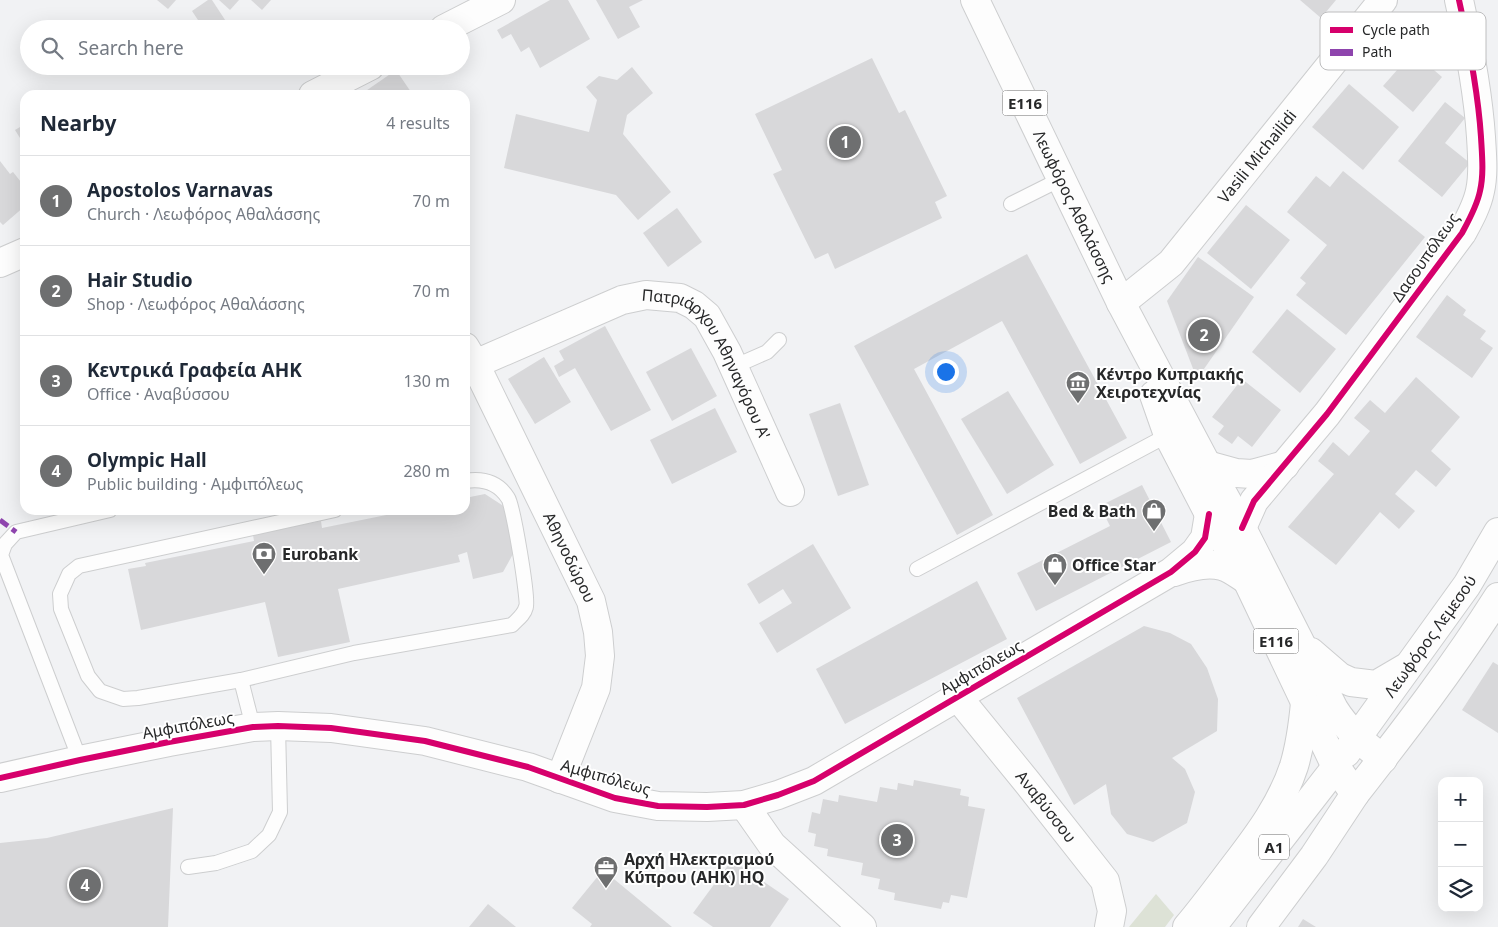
<!DOCTYPE html>
<meta charset="utf-8">
<style>
body{margin:0;font-family:"Noto Sans",sans-serif;background:#f2f2f3;color:#1f2937}
.controls{position:absolute;right:15px;bottom:15px;display:grid;overflow:hidden;border-radius:10px;box-shadow:0 5px 20px #0002}
.controls button{width:45px;height:45px;display:grid;place-items:center;padding:0;border:0;border-bottom:1px solid #e0e1e3;background:#fff;color:#1f2937;font:25px sans-serif}
.you{position:absolute;left:945px;top:371px;width:18px;height:18px;margin:-12px;border:4px solid #fff;border-radius:50%;background:#1a73e8;box-shadow:0 0 0 8px #1a73e833}
.badge{display:grid;place-items:center;width:32px;height:32px;border-radius:50%;background:#6e6f70;color:#fff;font-size:16px;font-weight:700}
.pin{position:absolute;translate:-50% -50%;border:2px solid #fff;box-shadow:0 1px 5px #0006}
.list{margin:0;padding:0;list-style:none}
h2{display:flex;justify-content:space-between;align-items:center;height:65px;margin:0;padding:0 20px;font-size:21px}
h2 small{font-size:16px;font-weight:400;color:#747a83}
.list li{display:grid;grid-template-columns:32px 1fr auto;gap:15px;align-items:center;box-sizing:border-box;height:90px;padding:0 20px;border-top:1px solid #e0e1e3}
.list b{display:block;font-size:19px;white-space:nowrap}
.list p{margin:0;font-size:16px;white-space:nowrap;color:#747a83}
.list em{font-size:16px;font-style:normal;color:#747a83}
.icon{flex:none;width:28px;height:28px;fill:none;stroke:currentColor;stroke-width:2;stroke-linecap:round;stroke-linejoin:round}
.map{position:relative;flex:none;width:1498px;height:927px;overflow:hidden}
.search{position:absolute;background:#fff;box-shadow:0 5px 20px #0002;left:20px;top:20px;width:450px;height:55px;display:flex;align-items:center;gap:12px;box-sizing:border-box;padding:0 18px;border-radius:28px;color:#747a83;font-size:19px}
.panel{position:absolute;background:#fff;box-shadow:0 5px 20px #0002;left:20px;top:90px;width:450px;height:425px;border-radius:15px}
.map>svg:first-child{display:block}
</style>
<div class="map">
<svg width="1498" height="927" viewBox="0 0 1498 927">
<rect width="100%" height="100%" fill="#f1f2f4"/>
<path fill="#dde2d6" d="M1156,894L1174,915L1165,927H1129Z"/>
<g fill="#d8d8da">
<path d="M157,0H176L168,9Z"/>
<path d="M208,0H212L231,29H204L192,11Z"/>
<path d="M219,0H239L230,10Z"/>
<path d="M251,0H271L262,10Z"/>
<path d="M550,0H568L590,39L540,68L529,47L521,52L511,34L502,39L497,30Z"/>
<path d="M596,0H643L629,7L640,27L618,39Z"/>
<path d="M1300,0H1336L1321,18Z"/>
<path d="M1413,52L1442,77L1413,112L1383,86Z"/>
<path d="M872,58L899,113L905,110L947,196L935,202L942,218L835,269L828,253L815,259L773,174L782,170L755,114Z"/>
<path d="M632,67L653,93L627,115L623,134L671,192L638,220L616,195L504,168L516,114L589,132L597,100L586,87L599,76L617,80Z"/>
<path d="M396,70L413,95H360Z"/>
<path d="M1349,84L1399,127L1363,170L1312,127Z"/>
<path d="M1445,102L1465,118L1445,143L1470,163L1442,197L1398,161Z"/>
<path d="M25,124V146L15,130Z"/>
<path d="M0,161L10,174L13,172L25,187V206L3,225L0,222Z"/>
<path d="M1343,171L1425,237L1346,335L1296,295L1306,283L1300,278L1327,245L1287,212L1316,176L1330,187Z"/>
<path d="M1246,205L1290,240L1251,289L1207,253Z"/>
<path d="M677,208L702,242L668,267L643,233Z"/>
<path d="M1027,254L1127,438L1080,464L1002,321L914,369L993,515L957,535L854,346Z"/>
<path d="M1198,257L1254,297L1197,379L1167,301Z"/>
<path d="M1447,295L1466,310L1463,315L1486,331L1480,339L1493,348L1472,378L1416,337Z"/>
<path d="M1287,309L1336,349L1300,393L1252,352Z"/>
<path d="M605,326L651,410L611,431L575,368L559,377L554,366L564,360L559,351Z"/>
<path d="M691,348L717,396L672,421L646,372Z"/>
<path d="M544,357L571,402L535,424L508,379Z"/>
<path d="M1416,377L1460,417L1431,451L1451,469L1436,487L1416,470L1395,494L1415,511L1399,529L1380,512L1336,565L1288,527L1334,474L1318,461L1333,442L1349,456L1370,431L1354,418L1370,400L1385,413Z"/>
<path d="M1242,379L1281,410L1252,447L1238,436L1232,444L1218,434L1224,426L1212,417Z"/>
<path d="M1008,391L1054,465L1007,494L961,419Z"/>
<path d="M840,403L869,485L838,496L809,414Z"/>
<path d="M715,408L737,452L672,484L650,440Z"/>
<path d="M1142,485L1171,542L1036,611L1017,573L1110,526L1100,506Z"/>
<path d="M485,494L505,507L513,554L503,572L473,579L467,552L458,555L460,562L338,589L350,642L278,657L265,602L141,630L128,569L146,566L145,563L254,541L253,535L276,530L275,526L295,522L296,526L321,521L322,528L411,510H465V498Z"/>
<path d="M813,544L851,608L777,653L759,623L792,603L783,589L759,604L747,584Z"/>
<path d="M977,581L1007,639L845,724L816,669Z"/>
<path d="M1144,626L1170,633L1191,644L1207,668L1218,699L1217,731L1172,758L1185,769L1195,792L1187,823L1153,842L1127,834L1111,814L1106,784L1074,805L1017,698Z"/>
<path d="M1493,662L1498,665V733L1462,710Z"/>
<path d="M914,780L961,789L960,795L969,797L968,806L985,809L967,898L951,895L949,903L943,902L941,909L894,900L895,893L878,889L880,879L861,875L863,863L827,856L828,849L814,846L816,834L808,832L812,812L820,814L823,799L838,802L839,795L877,802L880,787L897,790L898,783L913,786Z"/>
<path d="M173,808L168,927H0V843L47,838Z"/>
<path d="M732,860L789,899L770,927H713L693,913Z"/>
<path d="M603,870L672,927H590L592,924L572,908Z"/>
<path d="M488,904L516,927H469Z"/>
<path d="M1303,919L1316,927H1298Z"/>
</g>
<g fill="none" stroke-linecap="round" stroke-linejoin="round">
<defs>
<g id="lane">
<path d="M1011,204L1061,179"/>
<path d="M733,367L767,352L779,340"/>
<path d="M335,510L79,566L69,574L65,583L60,594L61,609L88,676L100,691L123,699L138,698L241,680L354,653L512,625C518,619 524,615 526,607C529,600 513,505 508,498C498,482 483,478 465,481"/>
<path d="M917,569L1168,435"/>
<path d="M241,680L253,727"/>
<path d="M80,760L1,555L5,544L16,532L110,510"/>
<path d="M188,867L216,863L252,851L269,835L280,812L278,726"/>
</g>
<g id="street">
<path d="M444,29L501,0"/>
<path d="M313,95L370,66"/>
<path d="M0,263L25,252"/>
<path id="s1" d="M1121,303L1171,263L1383,0"/>
<path id="s2" d="M465,347L475,364L591,601L598,632L600,656L596,688L560,779"/>
<path id="s3" d="M475,364L622,300L646,295L680,298L694,305L707,316L727,352L790,492"/>
<path d="M1207,465L1236,473L1252,474L1285,465"/>
<path d="M1242,528L1254,501L1327,414L1462,233C1469,220 1477,206 1480,191C1484,174 1482,155 1481,137C1478,91 1469,45 1459,0"/>
<path id="s4" d="M957,696L1027,782L1105,881L1112,911L1109,927"/>
<path d="M744,805L772,845L862,927"/>
</g>
<g id="secondary">
<path d="M1174,572C1188,567 1207,562 1222,566C1231,568 1240,576 1247,580"/>
<path d="M0,778L80,760L169,742L253,727L278,726L331,728L425,741L528,767L615,798L658,806L707,807L744,805L778,795L814,781L1171,572L1195,552L1205,538L1209,514"/>
</g>
<g id="primary">
<path id="s5" d="M975,0L1121,303L1207,465L1242,528L1334,709C1347,730 1364,744 1383,759"/>
<path d="M1154,395L1168,435L1209,514L1247,580L1336,767L1355,794C1405,730 1455,665 1498,597"/>
<path d="M1311,652L1340,677L1351,682L1376,685L1405,668"/>
<path id="s6" d="M1346,753L1467,585L1498,532"/>
</g>
<g id="highway">
<path d="M1214,924L1336,767"/>
<path d="M1187,927C1204,907 1220,885 1236,864C1259,834 1282,803 1294,766C1300,746 1303,724 1305,703"/>
<path d="M1261,927L1314,856L1355,794"/>
</g>
</defs>
<use href="#lane" stroke="#cdcecf" stroke-width="16"/>
<use href="#street" stroke="#cdcecf" stroke-width="30"/>
<use href="#secondary" stroke="#cdcecf" stroke-width="30"/>
<use href="#primary" stroke="#cdcecf" stroke-width="30"/>
<use href="#highway" stroke="#cdcecf" stroke-width="30"/>
<use href="#lane" stroke="#fdfdfd" stroke-width="14"/>
<use href="#street" stroke="#fdfdfd" stroke-width="28"/>
<use href="#secondary" stroke="#fdfdfd" stroke-width="28"/>
<use href="#primary" stroke="#fdfdfd" stroke-width="28"/>
<use href="#highway" stroke="#fdfdfd" stroke-width="28"/>
<path stroke="#8e44ad" stroke-width="5" stroke-dasharray="10 5" stroke-linecap="butt" d="M0,520L16,532"/>
<defs>
<g id="cycleway">
<path d="M1242,528L1254,501L1327,414L1462,233C1469,220 1477,206 1480,191C1484,174 1482,155 1481,137C1478,91 1469,45 1459,0"/>
<path d="M0,778L80,760L169,742L253,727L278,726L331,728L425,741L528,767L615,798L658,806L707,807L744,805L778,795L814,781L1171,572L1195,552L1205,538L1209,514"/>
</g>
</defs>
<use href="#cycleway" stroke="#fff" stroke-width="9"/>
<use href="#cycleway" stroke="#d6006c" stroke-width="6"/>
</g>
<defs>
<symbol id="museum-pin" viewBox="-11 -11 22 30"><path d="M0 17L-7.5 6A9.5 9.5 0 1 1 7.5 6Z" fill="#6e6f70" stroke="#fff"/><path d="M0-6L6-3V-2H-6V-3ZM-5-1h2V3h-2ZM-1-1h2V3h-2ZM3-1h2V3H3ZM-6 4H6V6H-6Z" fill="#fff"/></symbol>
<symbol id="shop-pin" viewBox="-11 -11 22 30"><path d="M0 17L-7.5 6A9.5 9.5 0 1 1 7.5 6Z" fill="#6e6f70" stroke="#fff"/><path d="M-5-2.5h2.3a2.7 3.5 0 0 1 5.4 0H5L5.5 6h-11ZM-1.5-2.5h3a1.5 2.3 0 0 0-3 0Z" fill="#fff"/></symbol>
<symbol id="bank-pin" viewBox="-11 -11 22 30"><path d="M0 17L-7.5 6A9.5 9.5 0 1 1 7.5 6Z" fill="#6e6f70" stroke="#fff"/><path d="M-6-4H6V4H-6ZM0-2.3a2.3 2.3 0 1 0 0 4.6a2.3 2.3 0 1 0 0-4.6Z" fill="#fff"/></symbol>
<symbol id="office-pin" viewBox="-11 -11 22 30"><path d="M0 17L-7.5 6A9.5 9.5 0 1 1 7.5 6Z" fill="#6e6f70" stroke="#fff"/><path d="M-6-3h4V-5.5h4V-3h4V5H-6ZM-1-4.5V-3h2v-1.5ZM-6 0V1H6V0Z" fill="#fff"/></symbol>
</defs>
<g fill-rule="evenodd">
<use href="#museum-pin" x="1064" y="369" width="28" height="38"/>
<use href="#shop-pin" x="1140" y="497" width="28" height="38"/>
<use href="#bank-pin" x="250" y="540" width="28" height="38"/>
<use href="#shop-pin" x="1041" y="551" width="28" height="38"/>
<use href="#office-pin" x="592" y="854" width="28" height="38"/>
</g>
<g text-anchor="middle" dominant-baseline="central" stroke-width="4" stroke-linejoin="round" paint-order="stroke">
<g fill="#fff" stroke="#686869" stroke-width="1">
<rect x="1002.5" y="90.5" width="45" height="25" rx="4"/>
<rect x="1253.5" y="628.5" width="45" height="25" rx="4"/>
<rect x="1259" y="834.5" width="30" height="25" rx="4"/>
</g>
<g font-size="15" font-weight="bold" fill="#272829">
<text x="1025" y="103">E116</text>
<text x="1276" y="641">E116</text>
<text x="1274" y="847">A1</text>
</g>
<g font-size="16" fill="#272829" stroke="#fff">
<text stroke="none"><textPath href="#s1" startOffset="201">Vasili Michailidi</textPath></text>
<text stroke="none"><textPath href="#s5" startOffset="229">Λεωφόρος Αθαλάσσης</textPath></text>
<text transform="translate(1425 257) rotate(-55)">Δασουπόλεως</text>
<text stroke="none"><textPath href="#s3" startOffset="284">Πατριάρχου Αθηναγόρου Α'</textPath></text>
<text stroke="none"><textPath href="#s2" startOffset="235">Αθηνοδώρου</textPath></text>
<text stroke="none"><textPath href="#s6" startOffset="144">Λεωφόρος Λεμεσού</textPath></text>
<text transform="translate(981 667) rotate(-30)">Αμφιπόλεως</text>
<text transform="translate(188 725) rotate(-10)">Αμφιπόλεως</text>
<text transform="translate(606 777) rotate(16)">Αμφιπόλεως</text>
<text stroke="none"><textPath href="#s4" startOffset="142">Αναβύσσου</textPath></text>
</g>
<g font-size="16" font-weight="bold" fill="#272829" stroke="#fff" text-anchor="start">
<text x="1096" y="374">Κέντρο Κυπριακής<tspan x="1096" dy="18">Χειροτεχνίας</tspan></text>
<text x="1136" y="511" text-anchor="end">Bed &amp; Bath</text>
<text x="282" y="554">Eurobank</text>
<text x="1072" y="565">Office Star</text>
<text x="624" y="859">Αρχή Ηλεκτρισμού<tspan x="624" dy="18">Κύπρου (ΑΗΚ) HQ</tspan></text>
</g>
</g>
<rect x="1320" y="12" width="166" height="58" rx="8" fill="#fff" stroke="#bebebf" stroke-width="1"/>
<rect x="1330" y="27" width="23" height="6" fill="#d6006c"/>
<rect x="1330" y="49" width="23" height="7" fill="#8e44ad"/>
<g font-size="14" fill="#272829">
<text x="1362" y="35">Cycle path</text>
<text x="1362" y="57">Path</text>
</g>
</svg>
<div class="controls">
<button>+</button>
<button>−</button>
<button><svg class="icon" aria-label="layers" viewBox="0 0 24 24"><path d="M12 4l9 5-9 5-9-5zM3 14l9 5 9-5"/></svg></button>
</div>
<div class="you"></div>
<div class="pin badge" style="left:845px;top:142px">1</div>
<div class="pin badge" style="left:1204px;top:335px">2</div>
<div class="pin badge" style="left:897px;top:840px">3</div>
<div class="pin badge" style="left:85px;top:885px">4</div>
<div class="search"><svg class="icon" aria-label="search" viewBox="0 0 24 24"><circle cx="10" cy="10" r="6"/><path d="M15 15l6 6"/></svg>Search here</div>
<section class="panel">
<h2>Nearby<small>4 results</small></h2>
<ul class="list">
<li><span class="badge">1</span><div><b>Apostolos Varnavas</b><p>Church · Λεωφόρος Αθαλάσσης</p></div><em>70 m</em></li>
<li><span class="badge">2</span><div><b>Hair Studio</b><p>Shop · Λεωφόρος Αθαλάσσης</p></div><em>70 m</em></li>
<li><span class="badge">3</span><div><b>Κεντρικά Γραφεία ΑΗΚ</b><p>Office · Αναβύσσου</p></div><em>130 m</em></li>
<li><span class="badge">4</span><div><b>Olympic Hall</b><p>Public building · Αμφιπόλεως</p></div><em>280 m</em></li>
</ul>
</section>
</div>
